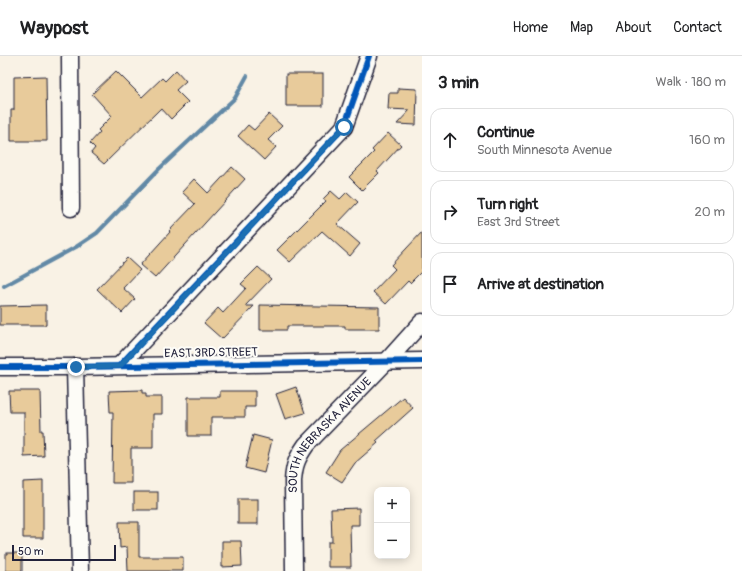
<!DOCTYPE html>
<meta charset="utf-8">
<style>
body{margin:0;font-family:Pangolin,sans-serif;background:#f2f2f2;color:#202124}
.controls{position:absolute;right:12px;bottom:12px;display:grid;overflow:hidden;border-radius:8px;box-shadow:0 2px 10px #0003}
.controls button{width:36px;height:36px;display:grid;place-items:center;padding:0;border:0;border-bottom:1px solid #e0e0e0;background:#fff;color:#202124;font:20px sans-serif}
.scale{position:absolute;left:12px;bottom:10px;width:104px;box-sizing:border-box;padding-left:4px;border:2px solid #22223b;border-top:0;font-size:11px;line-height:14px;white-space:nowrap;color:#22223b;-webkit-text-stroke:3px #fdfcf7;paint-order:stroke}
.stop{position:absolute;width:12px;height:12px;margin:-9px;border:3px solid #1f6fb2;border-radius:50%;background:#fff}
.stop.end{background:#1f6fb2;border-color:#fff;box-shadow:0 1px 4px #0008}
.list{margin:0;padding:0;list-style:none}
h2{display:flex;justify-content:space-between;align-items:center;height:52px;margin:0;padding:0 16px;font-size:17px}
h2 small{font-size:13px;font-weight:400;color:#757577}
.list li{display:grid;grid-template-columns:26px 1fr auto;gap:12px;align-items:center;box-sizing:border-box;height:64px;margin:0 8px 8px;padding:0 8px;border:1px solid #e0e0e0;border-radius:12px}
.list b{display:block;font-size:15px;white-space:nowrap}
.list p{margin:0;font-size:13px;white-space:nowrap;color:#757577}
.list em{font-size:13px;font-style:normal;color:#757577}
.icon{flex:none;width:22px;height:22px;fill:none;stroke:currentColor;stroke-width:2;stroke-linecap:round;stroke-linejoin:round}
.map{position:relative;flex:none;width:422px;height:515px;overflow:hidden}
header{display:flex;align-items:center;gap:24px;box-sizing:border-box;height:56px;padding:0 20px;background:#fff;border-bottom:1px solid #e0e0e0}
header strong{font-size:19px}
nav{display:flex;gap:22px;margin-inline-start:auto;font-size:14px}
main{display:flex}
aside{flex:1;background:#fff}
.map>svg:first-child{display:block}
</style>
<header>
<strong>Waypost</strong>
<nav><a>Home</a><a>Map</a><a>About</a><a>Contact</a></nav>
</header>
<main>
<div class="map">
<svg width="422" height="515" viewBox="0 0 422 515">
<rect width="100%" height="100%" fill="#f9f2e5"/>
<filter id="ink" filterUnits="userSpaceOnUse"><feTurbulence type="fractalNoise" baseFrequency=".025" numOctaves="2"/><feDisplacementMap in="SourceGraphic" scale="8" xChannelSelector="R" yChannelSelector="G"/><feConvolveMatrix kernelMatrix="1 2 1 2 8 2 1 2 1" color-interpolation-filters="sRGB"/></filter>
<g filter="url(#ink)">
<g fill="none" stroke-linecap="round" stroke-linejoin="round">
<path stroke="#6289a6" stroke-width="4" d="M4,230L76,191L97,177L159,113L235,42L247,20"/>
</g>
<g fill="#e8cb9b" stroke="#22223b">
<path d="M176,14L186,25L176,34L188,46L171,63L161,52L104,108L91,97L95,92L90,87L100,76L98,74L112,60L92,38L116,15L142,41L162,22L165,25Z"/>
<rect x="286" y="18" width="37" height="32"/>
<path d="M46,20L47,85H11V54H14V21Z"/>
<path d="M398,32L417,33L416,69L397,68L410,54L388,53L389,37H398Z"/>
<path d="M269,58L282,70L268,84L276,91L264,104L238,80L248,69L254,74Z"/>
<path d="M388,77L401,89L377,115L379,117L362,134L349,121L374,96L372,94Z"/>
<path d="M232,111L245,123L155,222L140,209L170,176L169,175L195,148L182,136L194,123L208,137Z"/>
<path d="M331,135L340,143L347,136L358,146L337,168L360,188L350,200L322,175L290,206L277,194L326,145L323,143Z"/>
<path d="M422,176V215L410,227L408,225L386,248L373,236L395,213L391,209Z"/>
<path d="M127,202L140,214L123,232L135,243L122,257L97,233Z"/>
<path d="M258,211L271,223L245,250H254L222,283L204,267L218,252L223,257L246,232L241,228Z"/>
<path d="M46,249V269H0V250Z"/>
<path d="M260,249L379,251V273H345V270H287V274H260Z"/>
<path d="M296,331L305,357L285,363L276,338Z"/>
<path d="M142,334V337H146V341H162V358H153V392H131V427H112L113,356H110L109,335Z"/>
<path d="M9,335H40L41,375H43L44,400L24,401V356H10Z"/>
<path d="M220,335H255V351H245V361H211V380H188V341H220Z"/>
<path d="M403,341L413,352L376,385L378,387L355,407L342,426L326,416L340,394Z"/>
<path d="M253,379L272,384L264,417L245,412Z"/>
<path d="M43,425V482H23V426Z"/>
<rect x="134" y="436" width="24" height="18"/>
<rect x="238" y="443" width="20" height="25"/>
<path d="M359,452V469H350L351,511H328V486H332L331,453Z"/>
<path d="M119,466H139V501H183V515H128L127,491L120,492Z"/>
<path d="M222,485H241L242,510L222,511Z"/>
<rect x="6" y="497" width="16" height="18"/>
</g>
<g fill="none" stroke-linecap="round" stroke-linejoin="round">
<defs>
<g id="street">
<path d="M70,0L71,152"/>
<path d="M120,309L344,71L369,0"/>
<path d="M0,311H75L422,305"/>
<path d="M75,311L80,515"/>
<path id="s1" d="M294,515L293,425C294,409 297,402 306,389L386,306L422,266"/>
</g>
</defs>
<use href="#street" stroke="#22223b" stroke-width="19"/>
<use href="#street" stroke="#fdfcf7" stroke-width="16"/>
<defs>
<g id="cycleway">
<path d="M120,309L344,71L369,0"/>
<path d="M0,311H75L422,305"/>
</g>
</defs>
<use href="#cycleway" stroke="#fdfcf7" stroke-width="8"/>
<use href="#cycleway" stroke="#0057b8" stroke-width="6"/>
</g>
</g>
<g fill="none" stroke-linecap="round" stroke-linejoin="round" filter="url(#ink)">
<path stroke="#1f6fb2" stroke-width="5" d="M76,311L120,310L344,71"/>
</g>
<g text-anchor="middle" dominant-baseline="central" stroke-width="4" stroke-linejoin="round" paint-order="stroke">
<g font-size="12" fill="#22223b" stroke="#fdfcf7">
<text transform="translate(211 297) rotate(-1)">EAST 3RD STREET</text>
<text stroke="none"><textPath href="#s1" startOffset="149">SOUTH NEBRASKA AVENUE</textPath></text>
</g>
</g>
</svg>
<div class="controls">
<button>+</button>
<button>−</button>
</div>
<div class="scale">50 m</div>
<div class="stop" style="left:344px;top:71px"></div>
<div class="stop end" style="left:76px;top:311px"></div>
</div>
<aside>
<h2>3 min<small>Walk · 180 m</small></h2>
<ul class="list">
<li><svg class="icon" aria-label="ahead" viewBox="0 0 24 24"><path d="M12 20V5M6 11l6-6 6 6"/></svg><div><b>Continue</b><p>South Minnesota Avenue</p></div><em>160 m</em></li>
<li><svg class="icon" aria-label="right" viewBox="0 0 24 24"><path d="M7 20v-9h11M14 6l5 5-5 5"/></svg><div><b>Turn right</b><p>East 3rd Street</p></div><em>20 m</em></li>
<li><svg class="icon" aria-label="arrive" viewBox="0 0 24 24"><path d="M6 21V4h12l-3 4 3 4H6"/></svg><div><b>Arrive at destination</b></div></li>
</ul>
</aside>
</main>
